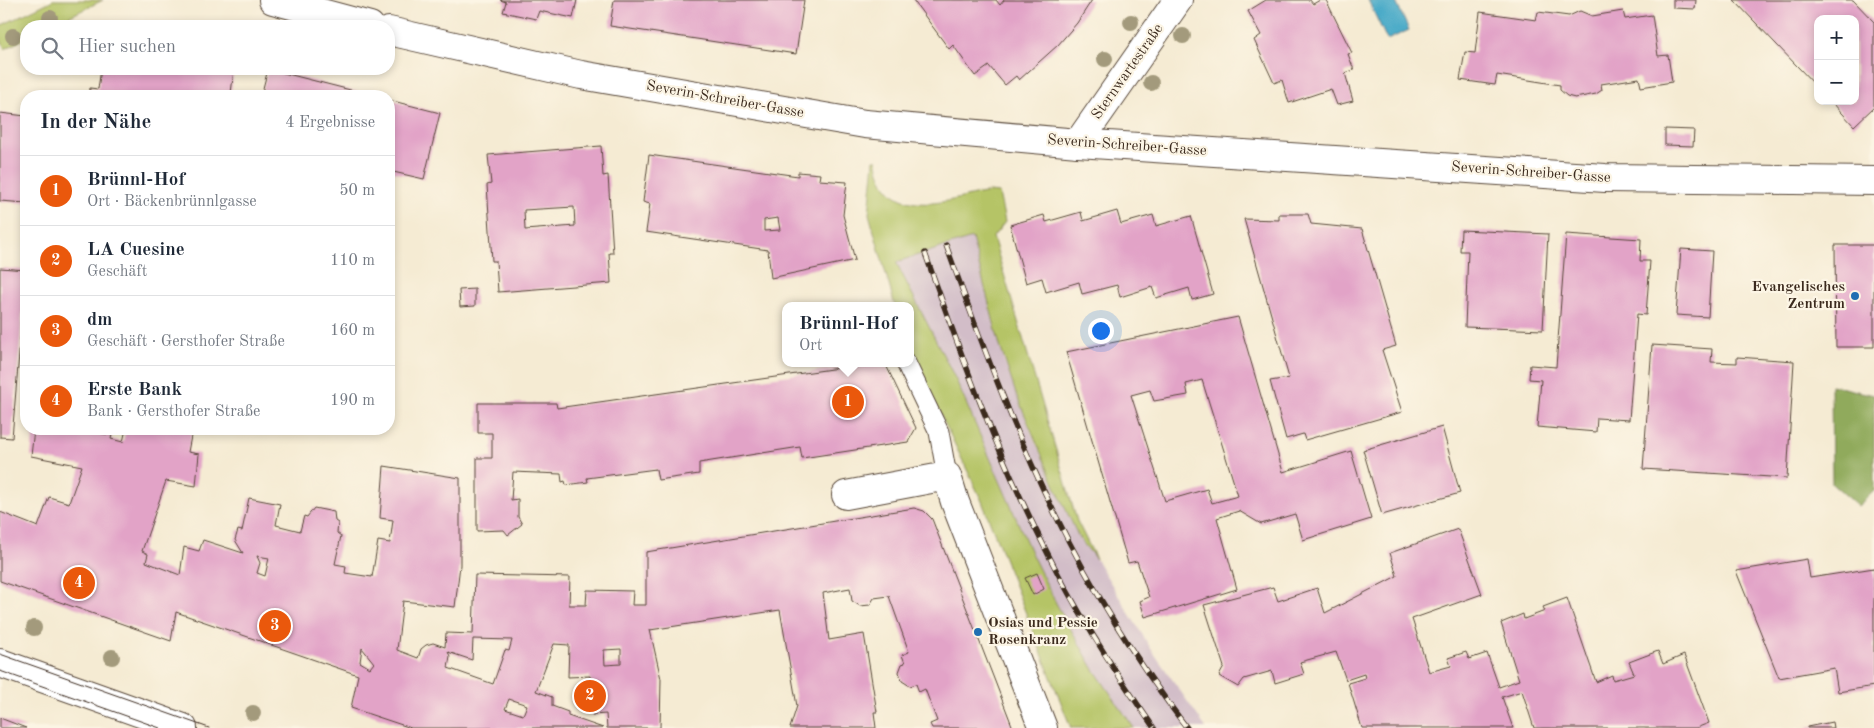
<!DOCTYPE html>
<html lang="de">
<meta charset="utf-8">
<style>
body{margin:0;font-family:"Old Standard TT",serif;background:#f6f6f7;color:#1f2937}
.controls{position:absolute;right:15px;top:15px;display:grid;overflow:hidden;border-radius:10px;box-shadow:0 2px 8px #0003}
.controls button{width:45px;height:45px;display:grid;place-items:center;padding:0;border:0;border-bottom:1px solid #e0e1e3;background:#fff;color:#1f2937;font:25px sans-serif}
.you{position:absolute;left:1100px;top:330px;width:18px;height:18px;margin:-12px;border:4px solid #fff;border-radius:50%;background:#1a73e8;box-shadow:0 0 0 8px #1a73e833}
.badge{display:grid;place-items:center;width:32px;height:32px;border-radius:50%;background:#ea580c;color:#fff;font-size:16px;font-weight:700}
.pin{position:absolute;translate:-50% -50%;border:2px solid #fff;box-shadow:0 1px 5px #0006}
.popup{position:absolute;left:782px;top:302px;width:132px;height:65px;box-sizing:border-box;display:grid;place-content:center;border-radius:10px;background:#fff;filter:drop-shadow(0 1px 4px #0005);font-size:16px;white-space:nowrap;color:#747a83}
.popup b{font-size:19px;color:#1f2937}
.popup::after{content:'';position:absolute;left:50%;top:100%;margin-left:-10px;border:10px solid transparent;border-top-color:#fff}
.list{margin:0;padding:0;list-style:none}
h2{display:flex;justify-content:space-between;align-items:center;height:65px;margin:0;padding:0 20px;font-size:21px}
h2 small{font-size:16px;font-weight:400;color:#747a83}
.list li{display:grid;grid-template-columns:32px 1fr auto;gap:15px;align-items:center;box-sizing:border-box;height:70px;padding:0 20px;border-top:1px solid #e0e1e3}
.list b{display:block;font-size:19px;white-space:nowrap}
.list p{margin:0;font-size:16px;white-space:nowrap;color:#747a83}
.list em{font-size:16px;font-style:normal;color:#747a83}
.icon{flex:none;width:28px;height:28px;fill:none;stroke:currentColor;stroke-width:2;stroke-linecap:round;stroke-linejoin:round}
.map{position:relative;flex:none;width:1874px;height:728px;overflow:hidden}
.search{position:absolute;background:#fff;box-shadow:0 2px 8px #0003;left:20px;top:20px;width:375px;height:55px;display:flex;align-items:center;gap:12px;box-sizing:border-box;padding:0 18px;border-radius:20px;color:#747a83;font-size:19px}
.panel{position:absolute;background:#fff;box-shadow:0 2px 8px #0003;left:20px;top:90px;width:375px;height:345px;border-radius:20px}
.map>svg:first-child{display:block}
</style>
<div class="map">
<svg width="1874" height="728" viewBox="0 0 1874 728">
<rect width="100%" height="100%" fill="#fcf5e5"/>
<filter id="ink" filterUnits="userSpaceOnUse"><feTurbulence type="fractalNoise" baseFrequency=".02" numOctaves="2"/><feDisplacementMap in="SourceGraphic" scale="10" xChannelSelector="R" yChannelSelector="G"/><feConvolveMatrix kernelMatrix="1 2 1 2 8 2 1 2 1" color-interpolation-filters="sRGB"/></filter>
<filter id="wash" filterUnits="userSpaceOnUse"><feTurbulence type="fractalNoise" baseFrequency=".0096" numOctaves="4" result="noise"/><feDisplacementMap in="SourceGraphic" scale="20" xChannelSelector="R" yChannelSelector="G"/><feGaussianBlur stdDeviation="1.12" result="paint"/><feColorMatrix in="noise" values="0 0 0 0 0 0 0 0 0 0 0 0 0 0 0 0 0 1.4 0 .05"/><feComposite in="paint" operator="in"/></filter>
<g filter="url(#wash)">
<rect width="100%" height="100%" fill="#f5ebd3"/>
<path fill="#d2bdc8" d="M972,237L1004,361L1032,435L1054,484L1079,538L1096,559L1151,649L1206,728H1134L1093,668L1069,628L1033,557L956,380L896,262Z"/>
<g fill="#b5c466" stroke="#787742">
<path d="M53,0H103L50,26H26V38L5,49L0,38V26Z"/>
<path d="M874,160H877C877,169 881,178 886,186C908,218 958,197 989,192L999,193L1005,222L993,237L1077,521L1096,559L1079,538L1054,484L1016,394L1000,346L972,238L896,262L956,380L1033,557L1057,605L1093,668L1134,728H1071L981,499L911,353L910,306H895L869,214Z"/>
</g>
<path fill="#90aa5b" stroke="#666a3c" d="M1831,385L1874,395V491L1858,506L1832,483Z"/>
<path fill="#48aac8" stroke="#426a73" d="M1368,0H1395L1409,30L1387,40Z"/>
<g id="blocks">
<g fill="#e2a3c7" fill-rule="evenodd">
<path d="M500,0H577L573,18L539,11L536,19L503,12L506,2Z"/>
<path d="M614,0H804L796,54L610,26Z"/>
<path d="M913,0H996L1000,5L1004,0H1092L1077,23L1058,45L1019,80L1016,76L1005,85L989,66L975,76L953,45L949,49Z"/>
<path d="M1266,0H1310L1313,4L1320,0H1326L1352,53L1348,54L1354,70L1345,73L1353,101L1337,105L1331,89L1289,103L1282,80L1274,83L1254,40L1261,35L1248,11Z"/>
<path d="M1673,0H1696L1695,9L1673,8Z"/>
<path d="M1734,0H1853L1874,22V107L1854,126L1831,101H1855V19H1818V88Z"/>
<path d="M1580,11L1592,16L1623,11L1625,19L1652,15L1658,56L1668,55L1672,82L1641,87L1639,78L1601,84L1602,90L1596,94L1575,98L1567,96L1560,90V85L1497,75L1495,85L1460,80L1465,52L1475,53L1480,12L1536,20L1538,12L1569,16Z"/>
<path d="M101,69H233L234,70L231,93L228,96H89L90,88L98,89Z"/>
<path d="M268,69L374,96H261Z"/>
<path d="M389,100L440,113L424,179L389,171Z"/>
<path d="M0,113L26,116V203L0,201Z"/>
<path d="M1665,129L1694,130L1693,146L1665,145Z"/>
<path d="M601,146L603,176L608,175L613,253H609L611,283L498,292L496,261H492L487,185L491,184L488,155ZM574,207L575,226L525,230L524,210Z"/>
<path d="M649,155L798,176V172L820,174L819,180L847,182L843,215L855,260L771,278L768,250L646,232L650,204L643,202ZM778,218L780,230L764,231V220Z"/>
<path d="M1117,211L1121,224L1153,215L1156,226L1191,216L1213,294L1192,300L1189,288L1156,298L1152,287L1120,297L1117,285L1082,294L1079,282L1046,292L1042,278L1026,283L1010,225L1044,215L1046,222L1081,212L1083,221Z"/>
<path d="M1279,214H1308L1311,224L1362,229L1396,346L1382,350L1402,412L1305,440L1303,434L1286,439L1270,381L1289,378L1244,219L1279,220Z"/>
<path d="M1461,230L1548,234L1543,330L1465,327L1468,251H1460Z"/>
<path d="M1566,234L1641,239L1640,261H1650L1646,315L1637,314L1629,420L1597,418L1596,432L1537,427L1541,380L1529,379L1530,365L1556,367Z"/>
<path d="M1835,245H1874V347H1836Z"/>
<path d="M1681,249L1712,251L1708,317L1676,315Z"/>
<path d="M0,268L26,270L12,438L0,437Z"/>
<path d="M475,289V306L460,307L459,290Z"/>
<path d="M1238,317L1283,472L1351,451L1371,519L1303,540L1295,514L1261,524L1239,511L1217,518L1237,589L1145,617L1140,601L1149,597L1137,561L1128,563L1066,352ZM1202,380L1238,496L1212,503L1207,489L1165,501L1131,395L1150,390L1154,401L1188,395L1186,384Z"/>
<path d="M1652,345L1712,349L1711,362L1737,363V357L1794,361L1787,478L1643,469Z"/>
<path d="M874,363H885L916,428L908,442L802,458L800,447L699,463V474L658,480L656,469L587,478L588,482L566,485L565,481L562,482L561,474L513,472L511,500L518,499V517L522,524L508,535L504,530L477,531V458H492V433H478V403H556L557,408Z"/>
<path d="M1442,427L1460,493L1382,515L1363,450Z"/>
<path d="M34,429H96V433L112,435L111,439L123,442L126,429H187L192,431L188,452L199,454L196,486L166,481L142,551L148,554L146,562L180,575L184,547L199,551L203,540L243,553L235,540L238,530L242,531L249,498L280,504L276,525L300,531L304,516L307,517L314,508L334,512L335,521L338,523L337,533L341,536L335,564L346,566L345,573L372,577L378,541L390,543L393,520L380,518L384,466L460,478V565L455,607L403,601L397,650L418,658L421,649L426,645L433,643L445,647L446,633L473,634L475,575L570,577L569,605H586L587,590L633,591L632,605H646V552L914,508L924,511L932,519L1013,728H932L930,724L937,721L925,689L919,692L916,684L910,686L902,681L899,672L902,664L905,663L902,655L909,652L889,596L874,598L870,605L860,606L852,601L850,588L823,593L829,640L864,634L877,712H874L876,728H790L797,706L780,610L650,630L661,679L660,728H607L606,714L592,715L590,676L568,677L569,645L554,644L536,691L552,697V706L568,712V716L603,728H411L351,708L358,675L176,612L171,641L0,581V512L38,527L49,497L69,503L82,466L31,456ZM257,556L269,558L265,576L257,573L260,563ZM473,639L512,640L509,651L505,650L493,684L448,668L450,656L448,652L472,660ZM362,648L374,663L370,668L360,662ZM621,649V664L605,665L604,650ZM509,699L527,705L523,715L505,709Z"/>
<path d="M1458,529L1482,594L1412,619L1429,672L1451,666L1448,658L1466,652L1469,659L1487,653L1499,687L1519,680L1501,623L1523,614L1524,619L1545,611L1543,607L1567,598L1596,682L1612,675L1613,680L1634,674L1629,662L1658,651L1663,664L1684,655L1709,723L1696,728H1534L1522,691L1502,697L1513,728H1362L1348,683L1365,678L1364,674L1346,680L1336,652L1300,662L1304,674L1275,683L1272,671L1244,679L1238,687L1219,676L1224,667L1204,605L1273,587L1278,601L1317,588L1325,613L1397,576L1390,553Z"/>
<path d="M1807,559L1810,578L1874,568V686L1838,692L1834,668L1779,678L1736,571Z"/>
<path d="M1037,573L1044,589L1033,595L1025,578Z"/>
<path d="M0,718L26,728H0Z"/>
<path d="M1832,722L1833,728H1807V727Z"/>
</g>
</g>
</g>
<g filter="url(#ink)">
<use href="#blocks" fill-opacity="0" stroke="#574739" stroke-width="1"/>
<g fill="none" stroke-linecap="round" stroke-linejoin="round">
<defs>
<path id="service" d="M906,363L939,432L947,476"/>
<g id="minor">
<path d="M273,0L370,26"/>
<path d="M389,31L581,75L865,124L1078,143L1605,178L1874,181"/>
<path d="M1078,143L1178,0"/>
<path d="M846,495L947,476L955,502L1043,728"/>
</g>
<path id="secondary" d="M0,663L183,728"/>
</defs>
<use href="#service" stroke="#574739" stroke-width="21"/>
<use href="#minor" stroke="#574739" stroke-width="30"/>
<use href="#secondary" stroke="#574739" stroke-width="30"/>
<use href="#service" stroke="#fff" stroke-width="19"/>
<use href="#minor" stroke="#fff" stroke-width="28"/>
<use href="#secondary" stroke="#fff" stroke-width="28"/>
<g stroke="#3b2a1e" stroke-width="1">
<path d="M0,654L209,728"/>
<path d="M0,671L160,728"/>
</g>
<defs>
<g id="rail">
<path d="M946,245C979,336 1012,426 1054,512C1091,588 1136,661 1187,728"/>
<path d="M925,253C961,355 998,457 1048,554C1078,615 1115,672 1154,728"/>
</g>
</defs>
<use href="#rail" stroke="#3b2a1e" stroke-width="5.5"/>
<use href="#rail" stroke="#fcf5e5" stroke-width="4" stroke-dasharray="11" stroke-linecap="butt"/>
</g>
<g fill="#a39a7c">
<circle cx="50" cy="18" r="8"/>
<circle cx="1131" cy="22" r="8"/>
<circle cx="13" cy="36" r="8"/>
<circle cx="1183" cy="36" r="8"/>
<circle cx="1105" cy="59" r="8"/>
<circle cx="1151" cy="83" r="8"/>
<circle cx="34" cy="628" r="8"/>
<circle cx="112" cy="657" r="8"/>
<circle cx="253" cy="713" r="8"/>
</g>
</g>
<g fill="#1f6fb2" stroke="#fcf5e5" stroke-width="2">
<circle cx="1855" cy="296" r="5"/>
<circle cx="978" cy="632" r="5"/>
</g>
<g text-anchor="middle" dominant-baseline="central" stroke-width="4.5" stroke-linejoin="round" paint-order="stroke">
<g font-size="15" fill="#3b2a1e" stroke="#fcf5e5">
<text transform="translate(1128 72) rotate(-55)">Sternwartestraße</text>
<text transform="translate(725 100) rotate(10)">Severin-Schreiber-Gasse</text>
<text transform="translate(1127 146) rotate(4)">Severin-Schreiber-Gasse</text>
<text transform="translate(1531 173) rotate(4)">Severin-Schreiber-Gasse</text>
</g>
<g font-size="15" font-weight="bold" fill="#3b2a1e" stroke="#fcf5e5" text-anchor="end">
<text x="1845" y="287">Evangelisches<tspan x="1845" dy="17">Zentrum</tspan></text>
<text x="988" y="623" text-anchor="start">Osias und Pessie<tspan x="988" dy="17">Rosenkranz</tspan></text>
</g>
</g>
</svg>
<div class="controls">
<button>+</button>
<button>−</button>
</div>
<div class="you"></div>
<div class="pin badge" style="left:848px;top:402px">1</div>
<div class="popup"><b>Brünnl-Hof</b>Ort</div>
<div class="pin badge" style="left:590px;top:696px">2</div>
<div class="pin badge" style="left:275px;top:626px">3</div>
<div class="pin badge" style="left:79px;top:583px">4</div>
<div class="search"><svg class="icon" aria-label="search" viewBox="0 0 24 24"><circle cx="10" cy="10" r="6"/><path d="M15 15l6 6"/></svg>Hier suchen</div>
<section class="panel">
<h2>In der Nähe<small>4 Ergebnisse</small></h2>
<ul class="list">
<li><span class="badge">1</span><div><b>Brünnl-Hof</b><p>Ort · Bäckenbrünnlgasse</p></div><em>50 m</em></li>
<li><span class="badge">2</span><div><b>LA Cuesine</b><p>Geschäft</p></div><em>110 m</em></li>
<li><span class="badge">3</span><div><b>dm</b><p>Geschäft · Gersthofer Straße</p></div><em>160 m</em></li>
<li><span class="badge">4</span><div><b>Erste Bank</b><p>Bank · Gersthofer Straße</p></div><em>190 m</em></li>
</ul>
</section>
</div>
